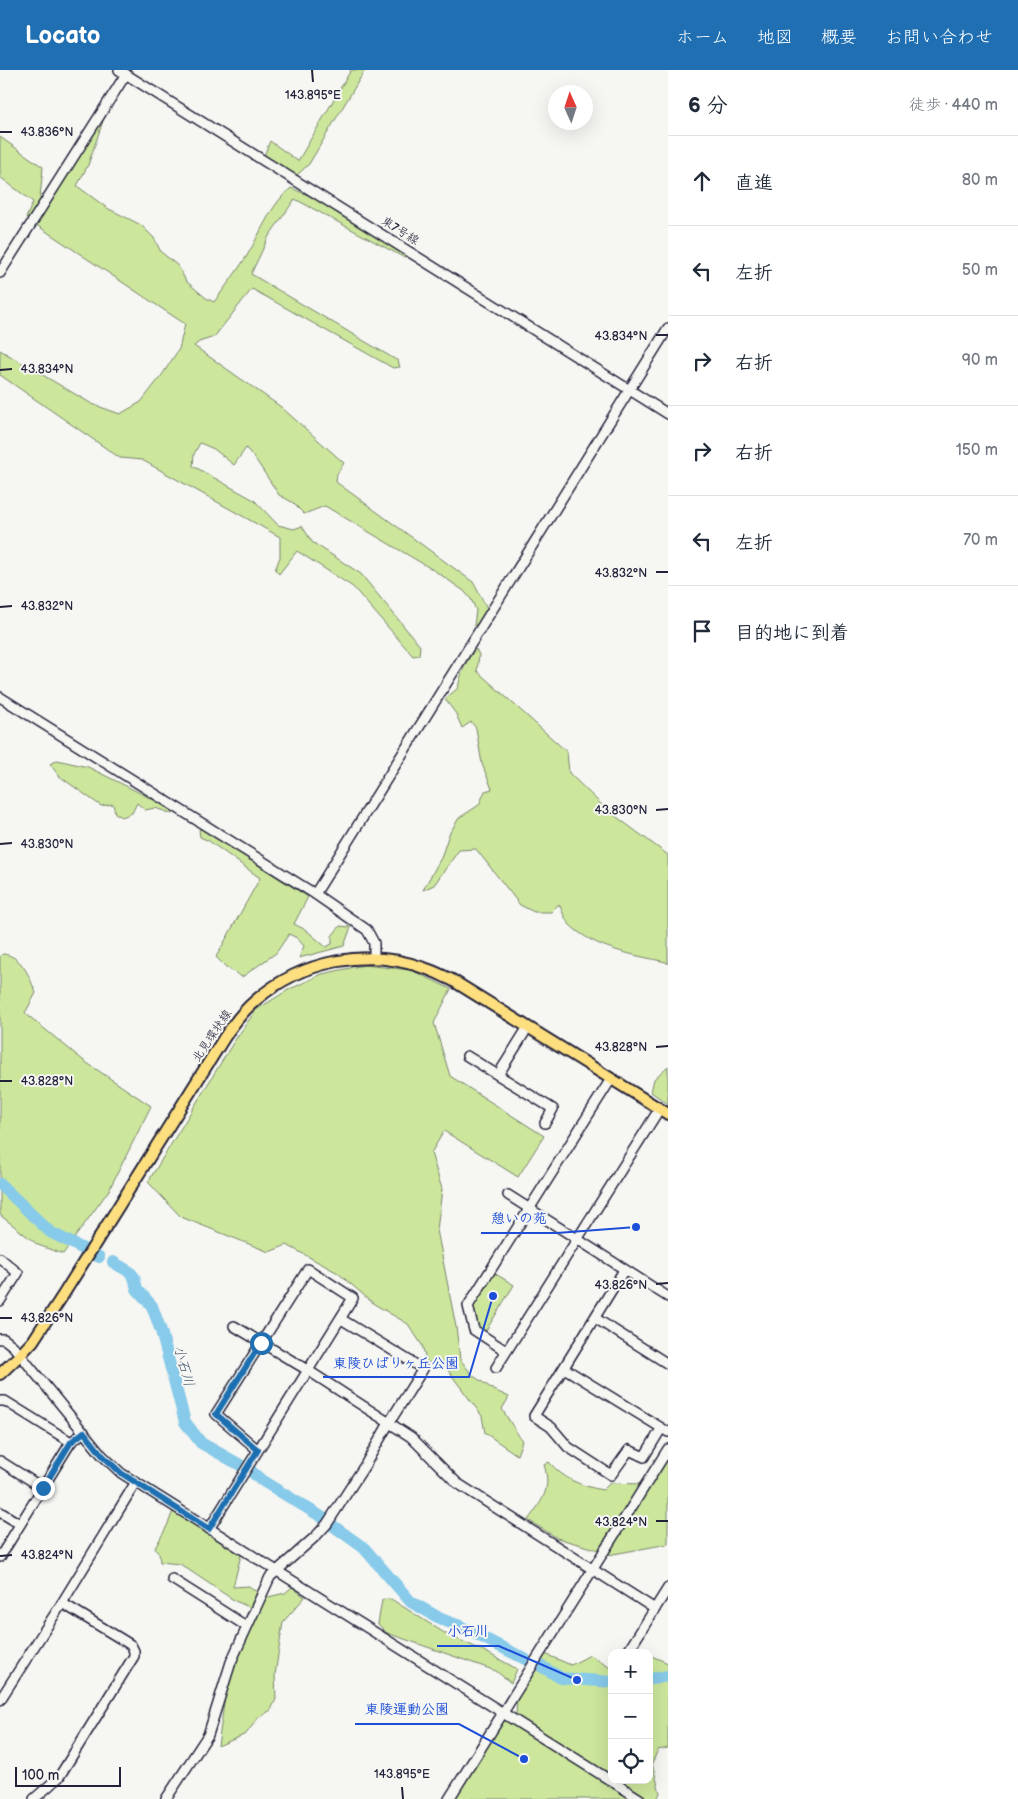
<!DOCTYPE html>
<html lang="ja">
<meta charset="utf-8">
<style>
body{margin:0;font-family:"Balsamiq Sans","Klee One",sans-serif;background:#f6f6f7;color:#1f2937}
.controls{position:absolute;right:15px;bottom:15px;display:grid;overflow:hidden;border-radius:10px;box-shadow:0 5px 20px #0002}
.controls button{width:45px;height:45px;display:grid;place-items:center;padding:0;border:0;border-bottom:1px solid #e0e1e3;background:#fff;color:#1f2937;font:25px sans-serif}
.compass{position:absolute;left:548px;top:15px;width:45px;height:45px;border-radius:50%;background:#fff;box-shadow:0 5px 20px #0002;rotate:357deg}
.scale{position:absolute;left:15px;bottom:12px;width:106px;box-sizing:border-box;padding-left:5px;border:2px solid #22223b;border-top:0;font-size:14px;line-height:18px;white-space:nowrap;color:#22223b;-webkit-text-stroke:4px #f6f6f2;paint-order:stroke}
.stop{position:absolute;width:15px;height:15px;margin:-11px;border:4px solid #1f6fb2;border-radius:50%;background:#fff}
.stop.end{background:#1f6fb2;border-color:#fff;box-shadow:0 1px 5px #0008}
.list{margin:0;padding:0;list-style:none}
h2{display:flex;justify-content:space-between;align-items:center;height:65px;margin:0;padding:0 20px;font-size:21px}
h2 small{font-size:16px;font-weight:400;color:#747a83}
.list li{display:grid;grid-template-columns:32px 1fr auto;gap:15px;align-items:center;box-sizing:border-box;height:90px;padding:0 20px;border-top:1px solid #e0e1e3}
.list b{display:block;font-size:19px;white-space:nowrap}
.list em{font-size:16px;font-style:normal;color:#747a83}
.icon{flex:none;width:28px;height:28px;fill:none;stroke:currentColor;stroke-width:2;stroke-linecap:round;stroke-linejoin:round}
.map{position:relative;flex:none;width:668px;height:1729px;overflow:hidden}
header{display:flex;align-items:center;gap:30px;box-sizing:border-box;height:70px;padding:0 25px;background:#1f6fb2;color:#fff}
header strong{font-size:24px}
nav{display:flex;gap:28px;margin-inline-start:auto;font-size:18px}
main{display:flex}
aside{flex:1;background:#fff}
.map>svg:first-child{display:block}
</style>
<header>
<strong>Locato</strong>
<nav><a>ホーム</a><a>地図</a><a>概要</a><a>お問い合わせ</a></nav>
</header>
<main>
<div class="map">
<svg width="668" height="1729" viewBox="0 0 668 1729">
<rect width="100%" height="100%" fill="#f6f6f2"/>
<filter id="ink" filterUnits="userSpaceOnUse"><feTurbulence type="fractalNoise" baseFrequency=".02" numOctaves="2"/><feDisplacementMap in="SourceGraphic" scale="10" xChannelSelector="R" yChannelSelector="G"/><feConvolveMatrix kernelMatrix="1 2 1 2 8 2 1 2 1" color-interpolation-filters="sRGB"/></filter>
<g filter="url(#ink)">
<g fill="#cce69c" stroke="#77846c">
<path d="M351,0H365L309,94L296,106L264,86L270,71L298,91Z"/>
<path d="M104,48L88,95L77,116L107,138L141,155L154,168L161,182L178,196L186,211L206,228L214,232C226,216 238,200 248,184C261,162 271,134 291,118L324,132L401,180L408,186L403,187L295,129L269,166L251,204L398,291L400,297L393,298L252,219L214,267L199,272L194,276L281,337L344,393L337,404L336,412L473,512L487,538L480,552L474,556L476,540L471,529L464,521L435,501L325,436L304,444L292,432L279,425L256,390L246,378L234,395L214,379L200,373L194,384L193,396L254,430L278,455L294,459L302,456L312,472L361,504L420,576L419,585L413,586L353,517L297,481L279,504L275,500L280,487V467L142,390L120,388L0,305V280L92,334L120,344L141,332L162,305L179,279L185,254L26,148L33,132L0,107V67L43,97L40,128L44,133L99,49Z"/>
<path d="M476,579L479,585L477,601L567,682L569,703L606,739L668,785V894L666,892C634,885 595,879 570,855C565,850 562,840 559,834L551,842H534L520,835L476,779L459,780L434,815L423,820L441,788L449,764L459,748L479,735L485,721L492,719L482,694L476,658L471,652L462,658L456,644L445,629L458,618C461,603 465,591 476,579Z"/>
<path d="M57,690L88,697L174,740L173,744L155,738L145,740L137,733L132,743L122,747L115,743L113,734L101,736L59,706L50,694Z"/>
<path d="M202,759L308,827L294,854L306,860L326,877L332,874V866L340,856L351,857L344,876L299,888L304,876L297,868L289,864L276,883L242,907L226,897L216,887L260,808L209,771L200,767L199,760Z"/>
<path d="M3,884C23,886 29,907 36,923L25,943L84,991L151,1036L109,1120L63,1184L38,1175L0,1145V886Z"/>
<path d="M364,895L411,900L451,919L434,953L450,1006L544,1066L518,1107L444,1061L431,1083L442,1119L437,1160L456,1257L460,1289L472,1305L494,1320L509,1327L502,1339L522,1371L517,1385L485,1363L482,1346L441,1291L427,1293L422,1275L408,1254L374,1234L338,1203L287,1175L269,1182L181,1147L148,1112L233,973L256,940L288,920L322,904Z"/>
<path d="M668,996V1034L651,1022L654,1009Z"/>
<path d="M494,1203L514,1215L485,1262L478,1257L473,1236Z"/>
<path d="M668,1385V1474L608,1485L649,1414Z"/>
<path d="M549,1392C564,1409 580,1416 603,1420L610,1413L641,1414L598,1480L557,1468L528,1450C542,1431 552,1419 544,1395Z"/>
<path d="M173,1441L241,1485L233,1517L249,1516L264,1528L285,1523L292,1517L305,1527L283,1552L275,1605L276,1629L271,1640L258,1648L246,1664L218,1676L226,1619L233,1594L256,1540L235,1531L180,1494L160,1492L159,1483L155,1478L167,1456Z"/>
<path d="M391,1529L446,1564L484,1581L517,1599L511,1613L496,1601L387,1563L378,1554L382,1530Z"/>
<path d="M545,1584L571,1595L590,1585L612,1599V1707L516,1646L517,1627Z"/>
<path d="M649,1585L668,1593V1678L658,1680L652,1693L660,1723L657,1729H646L617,1710H649Z"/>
<path d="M505,1649L631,1729H454Z"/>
</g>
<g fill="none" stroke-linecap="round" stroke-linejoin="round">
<g stroke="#88cae9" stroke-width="12">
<path d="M0,1114L50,1162L99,1187"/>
<path d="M113,1192L130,1202L134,1207L137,1219L152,1236L161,1261L185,1352L201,1373L242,1396"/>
<path d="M251,1401L261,1410L325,1449"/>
<path d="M332,1455L364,1478L411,1532L443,1550L460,1556L525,1589"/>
<path d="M541,1596L561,1608L612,1612"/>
<path d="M649,1609L668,1606"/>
</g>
<defs>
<g id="minor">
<path d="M119,0L668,344"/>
<path d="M0,203L126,4"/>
<path d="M0,627L315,824L367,860L374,873V887"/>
<path d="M315,824L668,258"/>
<path d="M467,986L553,1039L545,1053"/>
<path d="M498,1005L528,957"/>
<path d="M508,1125L668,1227"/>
<path d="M0,1188L18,1203L0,1231"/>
<path d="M624,1200L534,1346L551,1357L568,1377L611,1405L629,1380L644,1387L661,1359"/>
<path d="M595,1248L668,1294"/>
<path d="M234,1256L309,1301L411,1367L457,1413L655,1539"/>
<path d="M0,1269H4L13,1276L102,1385L121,1403L640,1729"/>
<path d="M506,1281L474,1260L468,1236L611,1009"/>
<path d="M496,1298L660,1038"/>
<path d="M564,1298L668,1362"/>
<path d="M0,1331H5L71,1372L84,1362"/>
<path d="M0,1391L43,1418"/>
<path d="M0,1442L20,1454"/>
<path d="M209,1459L353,1228L308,1199L216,1344L258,1380"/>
<path d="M0,1487L71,1372"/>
<path d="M172,1509L246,1556"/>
<path d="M627,1583L668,1518"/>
<path d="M0,1630L62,1533L136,1412"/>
<path d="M34,1729L59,1707L134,1586V1581L131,1575L62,1533"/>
<path d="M166,1729L208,1665L231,1592L270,1507L316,1466L327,1454L365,1395L389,1353L423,1299L341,1249"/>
<path d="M449,1729L668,1379"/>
</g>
<path id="major" d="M0,1304L20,1285L33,1271L63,1225L224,968C233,954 243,941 256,930C301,891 367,877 424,898C434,901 443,906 452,910L668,1044"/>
</defs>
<use href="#minor" stroke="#22223b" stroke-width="12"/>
<use href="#major" stroke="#22223b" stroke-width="14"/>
<use href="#minor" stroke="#f6f6f2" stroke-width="9"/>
<use href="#major" stroke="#fddf80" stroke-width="10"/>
</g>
</g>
<g fill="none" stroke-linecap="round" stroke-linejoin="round" filter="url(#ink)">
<path stroke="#1f6fb2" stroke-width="6" d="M43,1418L71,1372L84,1362L102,1385L121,1403L209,1459L258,1380L216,1344L261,1273"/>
</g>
<path fill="none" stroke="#22223b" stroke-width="2" d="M312,0L313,12M0,62H12M656,265H668M0,300L12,299M656,502H668M0,537L12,536M656,740L668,739M0,774L12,773M656,977L668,976M0,1011H12M656,1214L668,1213M0,1248H12M656,1451H668M0,1486L12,1485M402,1717L403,1729"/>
<g text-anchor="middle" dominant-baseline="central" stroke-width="4" stroke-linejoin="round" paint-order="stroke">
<g font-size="12" fill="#22223b" stroke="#f6f6f2">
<text transform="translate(400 161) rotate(32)">東7号線</text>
<text transform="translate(212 966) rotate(-56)">北見環状線</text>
</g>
<g font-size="14" font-style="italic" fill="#41546f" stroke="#f6f6f2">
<text transform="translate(184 1296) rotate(74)">小石川</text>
</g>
</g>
<g font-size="12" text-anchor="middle" fill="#22223b" stroke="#f6f6f2" stroke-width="4" stroke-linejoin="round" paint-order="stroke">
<text x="313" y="29">143.895°E</text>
<text x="47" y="66">43.836°N</text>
<text x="621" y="270">43.834°N</text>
<text x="47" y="303">43.834°N</text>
<text x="621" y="507">43.832°N</text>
<text x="47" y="540">43.832°N</text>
<text x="621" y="744">43.830°N</text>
<text x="47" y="778">43.830°N</text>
<text x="621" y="981">43.828°N</text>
<text x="47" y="1015">43.828°N</text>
<text x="621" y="1219">43.826°N</text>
<text x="47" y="1252">43.826°N</text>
<text x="621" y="1456">43.824°N</text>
<text x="47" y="1489">43.824°N</text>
<text x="402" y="1708">143.895°E</text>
</g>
<path fill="none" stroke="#1d4ed8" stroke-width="2" d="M636 1157L557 1163H481M493 1226L469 1307H323M577 1610L499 1576H437M524 1689L459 1654H355"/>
<g fill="#1d4ed8" stroke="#f6f6f2" stroke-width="2">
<circle cx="636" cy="1157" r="5"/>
<circle cx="493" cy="1226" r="5"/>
<circle cx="577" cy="1610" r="5"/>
<circle cx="524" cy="1689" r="5"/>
</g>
<g font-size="14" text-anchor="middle" font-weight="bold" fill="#1d4ed8" stroke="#f6f6f2" stroke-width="4" stroke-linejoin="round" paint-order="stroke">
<text x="519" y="1153">憩いの苑</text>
<text x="396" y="1298">東陵ひばりヶ丘公園</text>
<text x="468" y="1566">小石川</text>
<text x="407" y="1644">東陵運動公園</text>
</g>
</svg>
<div class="controls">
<button>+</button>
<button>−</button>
<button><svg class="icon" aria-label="locate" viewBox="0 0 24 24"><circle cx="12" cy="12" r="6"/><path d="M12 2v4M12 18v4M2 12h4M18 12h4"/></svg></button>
</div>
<svg class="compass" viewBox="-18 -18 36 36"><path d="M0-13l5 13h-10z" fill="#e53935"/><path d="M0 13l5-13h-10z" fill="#747a83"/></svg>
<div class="scale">100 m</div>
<div class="stop" style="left:261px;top:1273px"></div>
<div class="stop end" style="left:43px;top:1418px"></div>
</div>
<aside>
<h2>6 分<small>徒歩 · 440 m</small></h2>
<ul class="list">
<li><svg class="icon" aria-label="ahead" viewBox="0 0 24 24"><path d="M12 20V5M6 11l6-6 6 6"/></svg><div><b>直進</b></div><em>80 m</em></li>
<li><svg class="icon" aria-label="left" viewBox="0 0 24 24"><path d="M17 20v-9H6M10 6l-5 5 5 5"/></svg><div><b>左折</b></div><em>50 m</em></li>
<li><svg class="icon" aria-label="right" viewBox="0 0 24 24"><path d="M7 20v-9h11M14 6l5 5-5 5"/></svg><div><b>右折</b></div><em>90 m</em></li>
<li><svg class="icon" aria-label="right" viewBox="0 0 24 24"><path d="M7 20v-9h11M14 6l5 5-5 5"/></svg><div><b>右折</b></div><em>150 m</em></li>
<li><svg class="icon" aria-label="left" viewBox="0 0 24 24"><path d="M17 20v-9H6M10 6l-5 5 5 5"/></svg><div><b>左折</b></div><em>70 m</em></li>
<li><svg class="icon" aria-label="arrive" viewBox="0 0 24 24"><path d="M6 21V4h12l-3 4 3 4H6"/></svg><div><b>目的地に到着</b></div></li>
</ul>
</aside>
</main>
